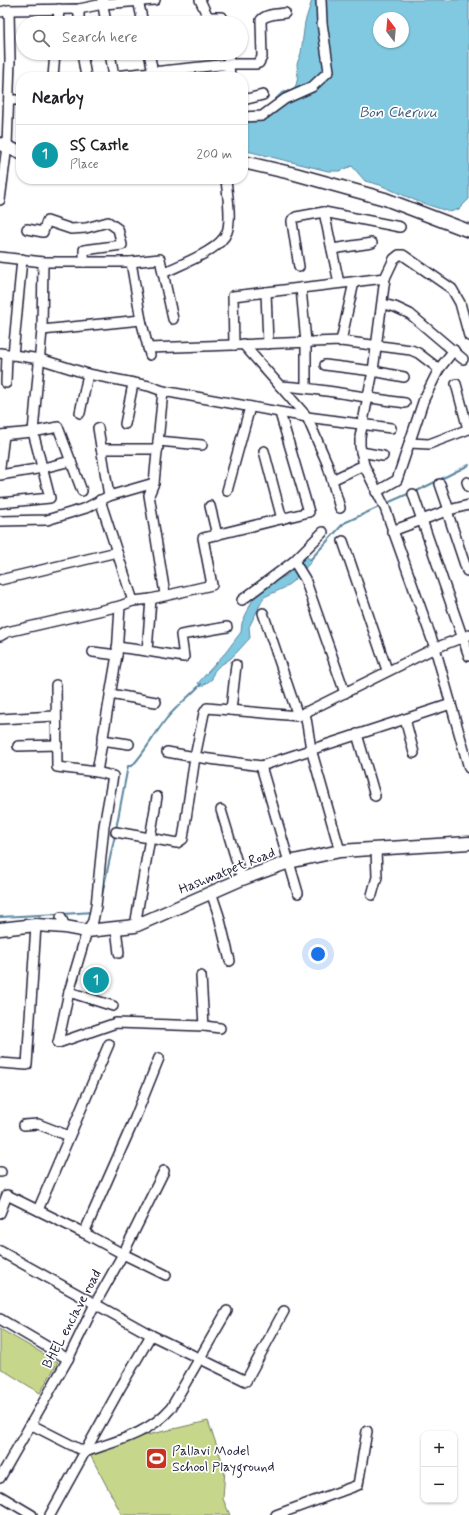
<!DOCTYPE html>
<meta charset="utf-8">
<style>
body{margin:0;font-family:Mynerve,sans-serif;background:#f2f2f2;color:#202124}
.controls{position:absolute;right:12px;bottom:12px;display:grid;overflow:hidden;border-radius:8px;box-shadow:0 1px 3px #0004}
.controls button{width:36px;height:36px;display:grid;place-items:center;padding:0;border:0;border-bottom:1px solid #e0e0e0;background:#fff;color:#202124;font:20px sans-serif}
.compass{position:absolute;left:373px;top:12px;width:36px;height:36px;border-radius:50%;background:#fff;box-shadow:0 1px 3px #0004;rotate:344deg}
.you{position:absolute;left:318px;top:954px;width:14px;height:14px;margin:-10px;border:3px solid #fff;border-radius:50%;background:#1a73e8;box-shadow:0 0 0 6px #1a73e833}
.badge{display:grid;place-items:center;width:26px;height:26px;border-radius:50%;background:#c8321e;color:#fff;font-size:13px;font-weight:700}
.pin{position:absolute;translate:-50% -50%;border:2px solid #fff;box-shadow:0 1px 4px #0006}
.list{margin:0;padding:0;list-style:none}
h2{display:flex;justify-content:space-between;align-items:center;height:52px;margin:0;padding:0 16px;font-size:17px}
h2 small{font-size:13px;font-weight:400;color:#757577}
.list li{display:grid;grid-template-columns:26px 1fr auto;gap:12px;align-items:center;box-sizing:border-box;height:60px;padding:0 16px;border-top:1px solid #e0e0e0}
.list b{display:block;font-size:15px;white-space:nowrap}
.list p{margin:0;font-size:13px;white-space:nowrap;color:#757577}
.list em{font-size:13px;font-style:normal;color:#757577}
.icon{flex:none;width:22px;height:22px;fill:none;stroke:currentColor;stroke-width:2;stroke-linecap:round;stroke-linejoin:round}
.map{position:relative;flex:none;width:469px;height:1515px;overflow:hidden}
.search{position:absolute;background:#fff;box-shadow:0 1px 3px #0004;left:16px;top:16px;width:232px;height:44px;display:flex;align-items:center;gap:10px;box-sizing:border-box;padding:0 14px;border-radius:22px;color:#757577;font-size:15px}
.panel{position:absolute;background:#fff;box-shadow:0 1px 3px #0004;left:16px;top:72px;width:232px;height:112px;border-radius:16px}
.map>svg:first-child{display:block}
</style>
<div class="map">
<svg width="469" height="1515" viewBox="0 0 469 1515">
<rect width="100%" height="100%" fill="#fff"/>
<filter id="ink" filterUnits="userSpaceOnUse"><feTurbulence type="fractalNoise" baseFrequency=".025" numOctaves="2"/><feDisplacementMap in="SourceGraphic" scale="8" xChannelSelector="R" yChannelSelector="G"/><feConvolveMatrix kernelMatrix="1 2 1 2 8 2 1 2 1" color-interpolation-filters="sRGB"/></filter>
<g filter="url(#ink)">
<g fill="#c6d78b" stroke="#747c63">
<path d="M0,1329L58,1362L40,1393L0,1368Z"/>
<path d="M208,1421L225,1469L223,1499L230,1515H122L87,1449Z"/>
</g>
<g fill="#81c9e1" stroke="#5b869f" fill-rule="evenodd">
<path d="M312,0H469V199L459,209L450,212L419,202L380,185L365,181L352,166L339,171H328L243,150V121L269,111L275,99L281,93L292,89L296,85L298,77L297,64L301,53L305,22ZM379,18H403V42H379Z"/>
<path d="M305,555L312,561L293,581L284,588L264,597L249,627L250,638C244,644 237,653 230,659C222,665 213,667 212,679L201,687L198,683L226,652L241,632L242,623L257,590L287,575Z"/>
</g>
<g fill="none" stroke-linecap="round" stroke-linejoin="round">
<g stroke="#5b869f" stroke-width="2">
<path d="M415,492L469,465"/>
<path d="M385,504L410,493"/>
<path d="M310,560L344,523L381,506"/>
<path d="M116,829L128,766H132C146,751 155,733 167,718C178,705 190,696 201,684"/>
<path d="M102,895L115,835"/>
<path d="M63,914L93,912"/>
<path d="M0,917L59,914"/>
</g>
<defs>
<g id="street">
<path d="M102,0L106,23"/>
<path d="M138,0L143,23"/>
<path d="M200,0L207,15L210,17H222L225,23"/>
<path d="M0,12L9,10L79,9L103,4L155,0"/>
<path d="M58,23L59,9"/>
<path d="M79,23V9"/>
<path d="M82,53L86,77"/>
<path d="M110,53L114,77"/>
<path d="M149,53L153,72"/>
<path d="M228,53L230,77"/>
<path d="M114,76L229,64H256L259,63L262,57L261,20C266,14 277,14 285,13"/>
<path d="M53,77L55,53"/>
<path d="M208,77L229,73"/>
<path d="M9,100H21"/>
<path d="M243,100L263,95"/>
<path d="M243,117L262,116L285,99L312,87L329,71L322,23L321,0"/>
<path d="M0,200L7,146L10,60L9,10"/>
<path d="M324,212L339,283"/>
<path d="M27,229L43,232L47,221L71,229L86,228L108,222L118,229L122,245L84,250V262"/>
<path d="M332,249L372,243"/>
<path d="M0,257L43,262H131L160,259L173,319"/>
<path d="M131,262L141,320L150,355"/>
<path d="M299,267L292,222V220L296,217L324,212L400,227"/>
<path d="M163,273C181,264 220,251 227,232C232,218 227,193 226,179"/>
<path d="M385,278L373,371L360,437V446L364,465L385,508L435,648L469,768"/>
<path d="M301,288L306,342V387"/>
<path d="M266,292L268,344"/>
<path d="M383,304L395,307L410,314L463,359"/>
<path d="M42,330L141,320"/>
<path d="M341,341L354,282"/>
<path d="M243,344L280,386L307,417L327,463L340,508"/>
<path d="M234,345L233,296L385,278L394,259L399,255H403L452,289L460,303L469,336"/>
<path d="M148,348L341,341L411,350L418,353L439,369"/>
<path d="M0,353L40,359L88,374L149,386L163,391L307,417L391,428"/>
<path d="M13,355L22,259"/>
<path d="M325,365L373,371L404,377"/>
<path d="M6,383L7,354"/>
<path d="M456,384L468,429"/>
<path d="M280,386C322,388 364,398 405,403"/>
<path d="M163,391L154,483L149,495L165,594"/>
<path d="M80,413L88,374"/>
<path d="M125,424L133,384"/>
<path d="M98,428L109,496"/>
<path d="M0,435L33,432L58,427L82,491"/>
<path d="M158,441L202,445"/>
<path d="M409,443L429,444L469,429"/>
<path d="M101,449H158"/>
<path d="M264,451L282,519"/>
<path d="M361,452L383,456"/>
<path d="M0,467L4,435"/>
<path d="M0,475L43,468L71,461"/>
<path d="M332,480L364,465"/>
<path d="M467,482L469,487"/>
<path d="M440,484L449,510L469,505"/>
<path d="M227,491L250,407"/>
<path d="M376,492L397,480L424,399L439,369L454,350"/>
<path d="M413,494L469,656"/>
<path d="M100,500L133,601"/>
<path d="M0,503L50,498L33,432L42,330L43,262"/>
<path d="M210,506L217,535"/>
<path d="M447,511L467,571"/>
<path d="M0,521L47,520L86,508L109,496L154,483"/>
<path d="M392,531L449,510"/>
<path d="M343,541L387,670"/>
<path d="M294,561L305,579L345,693"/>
<path d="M0,580L117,552"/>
<path d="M151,599L147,651L184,657L181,635L227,627"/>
<path d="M242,600L294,561L323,532"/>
<path d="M263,613L298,716"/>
<path d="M0,636L7,632L120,606L133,601L151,599L212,585L203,538L309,512L280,413"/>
<path d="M117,647L147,651"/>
<path d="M93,652L117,655"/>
<path d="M56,685L57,767L97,772L113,776L104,826L96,906L93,921L87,931L69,992L58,1043"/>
<path d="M110,694L156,702"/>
<path d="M451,704L261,766L195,757L204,713L207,708L298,716L435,648L469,635"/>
<path d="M231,710L236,665"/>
<path d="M305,712L311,749L340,851"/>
<path d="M0,719L55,716"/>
<path d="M405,719L414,753"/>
<path d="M357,734L375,796"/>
<path d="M102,740L129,744"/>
<path d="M18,746L57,745"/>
<path d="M261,766L298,893"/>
<path d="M97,772L117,655L120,606"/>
<path d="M221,810L242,879"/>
<path d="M116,832L177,843L183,839L195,757L167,752"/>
<path d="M211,892L219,916L230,961"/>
<path d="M372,895L377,877L376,849"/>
<path d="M61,917L65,927"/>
<path d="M135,926L157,797"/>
<path d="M116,928L119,953"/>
<path d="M69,992L113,1006"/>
<path d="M204,1026L220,1028"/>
<path d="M58,1043L116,1023L204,1026L201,976"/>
<path d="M0,1063L27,1065L36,925"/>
<path d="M24,1125L38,1124L69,1136"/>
<path d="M0,1172H1"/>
<path d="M38,1210L109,1044"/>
<path d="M0,1213L7,1195L84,1233L123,1254L166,1275"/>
<path d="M84,1233L135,1118L159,1058"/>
<path d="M0,1251L151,1335L246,1381L284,1311"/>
<path d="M0,1319L68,1359"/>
<path d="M30,1424L85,1452C116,1441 149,1434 171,1408L227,1311"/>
<path d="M0,1478L68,1359L95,1304L123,1254L164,1171"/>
<path d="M0,1496L32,1515"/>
<path d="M50,1515L119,1390L151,1335"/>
<path d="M276,1515L358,1485L367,1431"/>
</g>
<g id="secondary">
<path d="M0,144L21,153"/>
<path d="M243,162L295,174L385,199L469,231"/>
<path d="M0,929L36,925L65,927L87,931L135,926L242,879L289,862L340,851L469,843"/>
</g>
</defs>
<use href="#street" stroke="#22223b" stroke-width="12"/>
<use href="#secondary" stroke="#22223b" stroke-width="15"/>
<use href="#street" stroke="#fff" stroke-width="9"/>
<use href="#secondary" stroke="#fff" stroke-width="12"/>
</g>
</g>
<defs>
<symbol id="stadium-square" viewBox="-11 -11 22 22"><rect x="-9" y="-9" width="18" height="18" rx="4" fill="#c8321e" stroke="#fff"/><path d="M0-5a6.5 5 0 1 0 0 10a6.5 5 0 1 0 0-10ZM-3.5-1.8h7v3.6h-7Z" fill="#fff"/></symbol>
</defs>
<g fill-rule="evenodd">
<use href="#stadium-square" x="144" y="1446" width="25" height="25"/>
</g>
<g text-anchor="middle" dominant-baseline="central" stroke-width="3.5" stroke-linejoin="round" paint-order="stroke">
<g font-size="14" fill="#22223b" stroke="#fff">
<text transform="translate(227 871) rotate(-22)">Hashmatpet Road</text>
<text transform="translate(72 1319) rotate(-62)">BHEL enclave road</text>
</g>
<g font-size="14" fill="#22223b" stroke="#fff" text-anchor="start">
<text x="172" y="1451">Pallavi Model<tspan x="172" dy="16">School Playground</tspan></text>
</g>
<g font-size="15" font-style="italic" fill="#435c75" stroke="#fff">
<text x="398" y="113">Bon Cheruvu</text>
</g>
</g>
</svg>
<div class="controls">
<button>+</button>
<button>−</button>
</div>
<svg class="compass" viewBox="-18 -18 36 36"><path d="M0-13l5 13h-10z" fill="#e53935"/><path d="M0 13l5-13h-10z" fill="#757577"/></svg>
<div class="you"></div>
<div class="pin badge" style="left:96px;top:980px;background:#0f9aa8">1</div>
<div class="search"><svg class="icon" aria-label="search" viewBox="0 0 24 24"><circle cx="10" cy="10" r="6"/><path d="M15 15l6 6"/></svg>Search here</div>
<section class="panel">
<h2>Nearby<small></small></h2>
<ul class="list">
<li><span class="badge" style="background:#0f9aa8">1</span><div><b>SS Castle</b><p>Place</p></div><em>200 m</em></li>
</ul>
</section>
</div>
